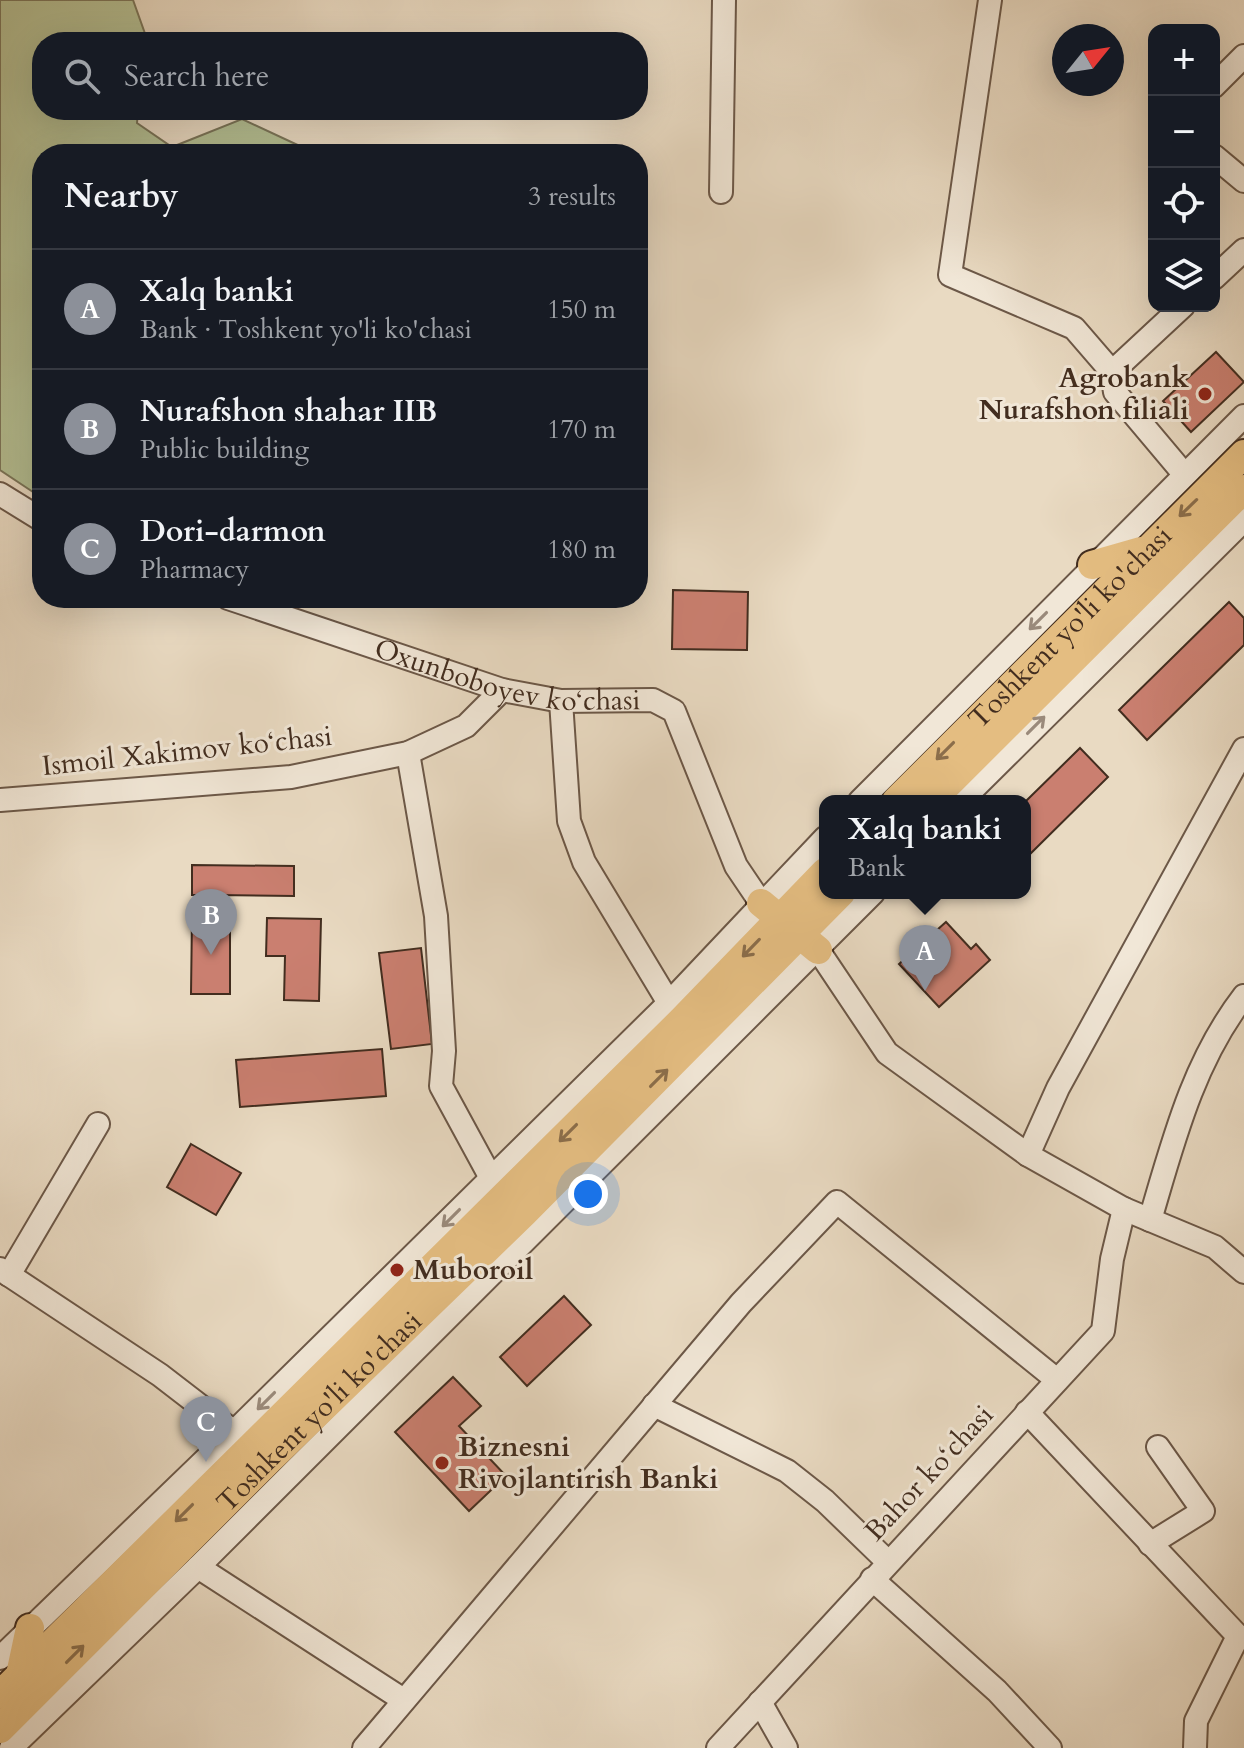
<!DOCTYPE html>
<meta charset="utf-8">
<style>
body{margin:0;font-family:Cardo,serif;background:#242831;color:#f1f3f6}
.controls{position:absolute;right:24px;top:24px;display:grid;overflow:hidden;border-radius:16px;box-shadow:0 8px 32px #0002}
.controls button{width:72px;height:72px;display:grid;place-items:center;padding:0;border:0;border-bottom:2px solid #363941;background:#171b24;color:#f1f3f6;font:40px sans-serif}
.compass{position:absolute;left:1052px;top:24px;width:72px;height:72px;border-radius:50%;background:#171b24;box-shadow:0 8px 32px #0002;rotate:60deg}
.you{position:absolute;left:588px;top:1194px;width:28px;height:28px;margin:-20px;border:6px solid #fff;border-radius:50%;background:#1a73e8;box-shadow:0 0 0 12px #1a73e833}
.badge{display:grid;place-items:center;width:52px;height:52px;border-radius:50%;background:#8c9099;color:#fff;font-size:26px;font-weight:700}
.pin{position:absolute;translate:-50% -66px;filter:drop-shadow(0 2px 4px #0008)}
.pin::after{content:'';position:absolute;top:42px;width:28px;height:24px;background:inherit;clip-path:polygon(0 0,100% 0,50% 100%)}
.popup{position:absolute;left:819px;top:795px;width:212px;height:104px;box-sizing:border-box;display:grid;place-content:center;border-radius:16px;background:#171b24;filter:drop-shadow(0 2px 6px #0005);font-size:26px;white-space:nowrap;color:#9ea1a6}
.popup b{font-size:30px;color:#f1f3f6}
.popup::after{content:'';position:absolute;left:50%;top:100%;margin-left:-16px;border:16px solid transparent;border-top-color:#171b24}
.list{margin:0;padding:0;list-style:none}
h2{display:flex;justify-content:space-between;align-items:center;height:104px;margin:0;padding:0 32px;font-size:34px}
h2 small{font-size:26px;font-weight:400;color:#9ea1a6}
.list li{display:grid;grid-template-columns:52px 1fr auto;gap:24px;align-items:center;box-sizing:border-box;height:120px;padding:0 32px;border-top:2px solid #363941}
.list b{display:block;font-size:30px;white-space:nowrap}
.list p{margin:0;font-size:26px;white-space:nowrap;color:#9ea1a6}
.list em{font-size:26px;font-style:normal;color:#9ea1a6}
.icon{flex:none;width:44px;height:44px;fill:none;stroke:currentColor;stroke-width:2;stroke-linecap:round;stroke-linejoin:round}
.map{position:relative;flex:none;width:1244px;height:1748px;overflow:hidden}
.search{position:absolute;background:#171b24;box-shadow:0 8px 32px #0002;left:32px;top:32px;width:616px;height:88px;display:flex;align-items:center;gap:20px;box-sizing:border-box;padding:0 28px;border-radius:32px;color:#9ea1a6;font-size:30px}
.panel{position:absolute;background:#171b24;box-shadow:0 8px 32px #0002;left:32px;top:144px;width:616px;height:464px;border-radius:32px}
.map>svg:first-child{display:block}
</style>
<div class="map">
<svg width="1244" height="1748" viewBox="0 0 1244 1748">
<rect width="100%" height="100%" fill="#e9dac2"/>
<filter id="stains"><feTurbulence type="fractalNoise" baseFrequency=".0025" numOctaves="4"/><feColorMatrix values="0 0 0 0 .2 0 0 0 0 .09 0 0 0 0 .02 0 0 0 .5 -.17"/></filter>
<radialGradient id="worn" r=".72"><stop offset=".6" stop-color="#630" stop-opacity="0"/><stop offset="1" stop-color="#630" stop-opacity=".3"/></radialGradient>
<path fill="#b5c094" stroke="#7c765a" stroke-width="2" d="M0,0H133L148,42H42V110H138L137,123L172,147L242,119L317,154H42V498L0,470Z"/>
<g fill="#ca7f70" stroke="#422d1f" stroke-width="2">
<path d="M1216,352L1244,382L1191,432L1163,401Z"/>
<path d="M673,590L748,592L747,650L672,649Z"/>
<path d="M1229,602L1244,618V645L1147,740L1119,710Z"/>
<path d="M1080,748L1108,777L1025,859V802Z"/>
<path d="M192,865L294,866V896L215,895V917H230V994H191L192,917H199V895H192Z"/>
<path d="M267,918L321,919L319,1001L284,1000L285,956H266Z"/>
<path d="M946,922L971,949L976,944L990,960L939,1007L899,964Z"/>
<path d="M421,948L432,1044L391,1049L379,953Z"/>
<path d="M382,1049L386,1096L240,1107L236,1060Z"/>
<path d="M191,1144L241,1173L216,1215L167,1187Z"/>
<path d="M564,1296L591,1325L527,1386L500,1357Z"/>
<path d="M453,1377L481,1406L459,1426L506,1476L469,1511L395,1432Z"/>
</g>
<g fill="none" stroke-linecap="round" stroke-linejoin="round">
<defs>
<g id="minor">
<path d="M990,0L950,275L1074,328L1112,372L1115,392L1184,474"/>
<path d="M1214,86L1244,56"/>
<path d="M1214,156L1244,181"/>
<path d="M721,192L724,0"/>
<path d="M1214,278L1244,250"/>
<path d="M1112,372L1183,306"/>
<path d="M0,494L42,520"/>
<path id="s1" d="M228,598L502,690L561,701L653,700L674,711L736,866L761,903"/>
<path d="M561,701L569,821L584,862L669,1003"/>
<path d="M408,753L436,916L444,1051L441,1086L491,1178"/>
<path d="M0,800L291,777L408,753L466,726L502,690"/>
<path d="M860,801L1244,416"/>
<path d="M961,801L1244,520"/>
<path d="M818,950L887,1053L1028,1155L1124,1209L1215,1247L1244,1272"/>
<path d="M1028,1155L1058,1088L1244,749"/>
<path d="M1150,1220C1173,1142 1193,1062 1244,996"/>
<path d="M0,1269L160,1375L234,1432"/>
<path d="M9,1275L98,1124"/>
<path d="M654,1405L787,1471L825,1501L888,1562"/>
<path d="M1027,1412L1238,1636L1196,1721L1195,1748"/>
<path d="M1150,1544L1203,1511L1158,1447"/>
<path d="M198,1567L402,1699"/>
<path d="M872,1579L997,1691L1050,1748"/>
<path d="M0,1658L234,1432L669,1003L825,838"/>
<path d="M760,1702L786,1748"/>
<path d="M11,1748L198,1567L873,893"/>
<path d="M364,1748L741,1303L837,1202L1057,1380"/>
<path d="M718,1748L1103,1331L1112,1259L1124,1209"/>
</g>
<g id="major">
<path d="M1092,565L1141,551"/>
<path id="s2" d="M896,801L1244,454"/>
<path d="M931,801L1244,489"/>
<path d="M761,903L818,950"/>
<path d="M20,1675L30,1628"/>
<path d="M0,1695L682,1020L825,872"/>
<path id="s3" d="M0,1729L269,1460L524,1213L841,893"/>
</g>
</defs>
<use href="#minor" stroke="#6c5848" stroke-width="26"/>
<use href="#major" stroke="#422d1f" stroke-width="32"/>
<use href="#minor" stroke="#f1e7d7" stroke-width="22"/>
<use href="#major" stroke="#e4bd81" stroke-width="28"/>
</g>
<defs><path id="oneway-shaft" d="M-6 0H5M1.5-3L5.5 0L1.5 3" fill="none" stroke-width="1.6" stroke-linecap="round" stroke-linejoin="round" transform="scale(2)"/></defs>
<g stroke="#8b6e4b">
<use href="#oneway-shaft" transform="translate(1188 508) rotate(136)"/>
<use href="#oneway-shaft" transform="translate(945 751) rotate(135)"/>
<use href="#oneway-shaft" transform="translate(751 948) rotate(134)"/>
<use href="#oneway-shaft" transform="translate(659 1078) rotate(-45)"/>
<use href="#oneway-shaft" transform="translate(568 1133) rotate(135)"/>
<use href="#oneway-shaft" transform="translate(184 1513) rotate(135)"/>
<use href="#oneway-shaft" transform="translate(75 1654) rotate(-45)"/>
</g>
<g stroke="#9a8a7b">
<use href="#oneway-shaft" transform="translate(1038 621) rotate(135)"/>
<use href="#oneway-shaft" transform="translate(1036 725) rotate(-45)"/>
<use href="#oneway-shaft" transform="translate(451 1218) rotate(135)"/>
<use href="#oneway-shaft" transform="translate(266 1401) rotate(135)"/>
</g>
<g fill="#8f2418" stroke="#f1e7d7" stroke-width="3">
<circle cx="1205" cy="394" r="8"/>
<circle cx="397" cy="1270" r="8"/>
<circle cx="442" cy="1463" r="8"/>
</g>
<g text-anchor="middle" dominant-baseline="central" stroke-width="6" stroke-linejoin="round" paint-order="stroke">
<g font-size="28" font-weight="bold" fill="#422d1f" stroke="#f1e7d7" text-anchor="start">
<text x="1189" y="378" text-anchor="end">Agrobank<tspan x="1189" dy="32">Nurafshon filiali</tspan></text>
<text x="413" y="1270">Muboroil</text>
<text x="458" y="1447">Biznesni<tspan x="458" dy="32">Rivojlantirish Banki</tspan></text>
</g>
<g font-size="28" fill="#422d1f" stroke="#f1e7d7">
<text stroke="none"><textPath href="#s2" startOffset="246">Toshkent yo'li ko'chasi</textPath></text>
<text stroke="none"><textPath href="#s1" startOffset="292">Oxunboboyev ko‘chasi</textPath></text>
<text transform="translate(187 751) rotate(-6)">Ismoil Xakimov ko‘chasi</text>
<text stroke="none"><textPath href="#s3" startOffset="450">Toshkent yo'li ko'chasi</textPath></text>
<text transform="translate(929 1473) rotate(-47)">Bahor ko‘chasi</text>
</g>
</g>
<rect width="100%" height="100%" filter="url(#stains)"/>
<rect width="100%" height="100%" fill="url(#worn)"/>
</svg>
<div class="controls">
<button>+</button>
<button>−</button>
<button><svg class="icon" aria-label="locate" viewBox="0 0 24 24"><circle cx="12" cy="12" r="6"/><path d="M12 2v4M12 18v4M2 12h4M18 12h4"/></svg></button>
<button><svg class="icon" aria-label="layers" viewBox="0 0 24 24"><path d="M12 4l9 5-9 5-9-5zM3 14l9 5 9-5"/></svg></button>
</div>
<svg class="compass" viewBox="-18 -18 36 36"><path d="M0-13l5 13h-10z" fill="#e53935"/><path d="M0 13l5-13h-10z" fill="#9ea1a6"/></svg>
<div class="you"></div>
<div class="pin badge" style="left:925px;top:991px">A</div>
<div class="popup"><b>Xalq banki</b>Bank</div>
<div class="pin badge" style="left:211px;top:955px">B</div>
<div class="pin badge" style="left:206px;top:1462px">C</div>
<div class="search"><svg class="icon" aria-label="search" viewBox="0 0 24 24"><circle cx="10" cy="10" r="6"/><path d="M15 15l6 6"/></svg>Search here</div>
<section class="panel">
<h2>Nearby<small>3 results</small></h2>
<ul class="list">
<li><span class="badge">A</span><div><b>Xalq banki</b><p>Bank · Toshkent yo'li ko'chasi</p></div><em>150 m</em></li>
<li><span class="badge">B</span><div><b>Nurafshon shahar IIB</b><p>Public building</p></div><em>170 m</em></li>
<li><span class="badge">C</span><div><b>Dori-darmon</b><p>Pharmacy</p></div><em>180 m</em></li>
</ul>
</section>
</div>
